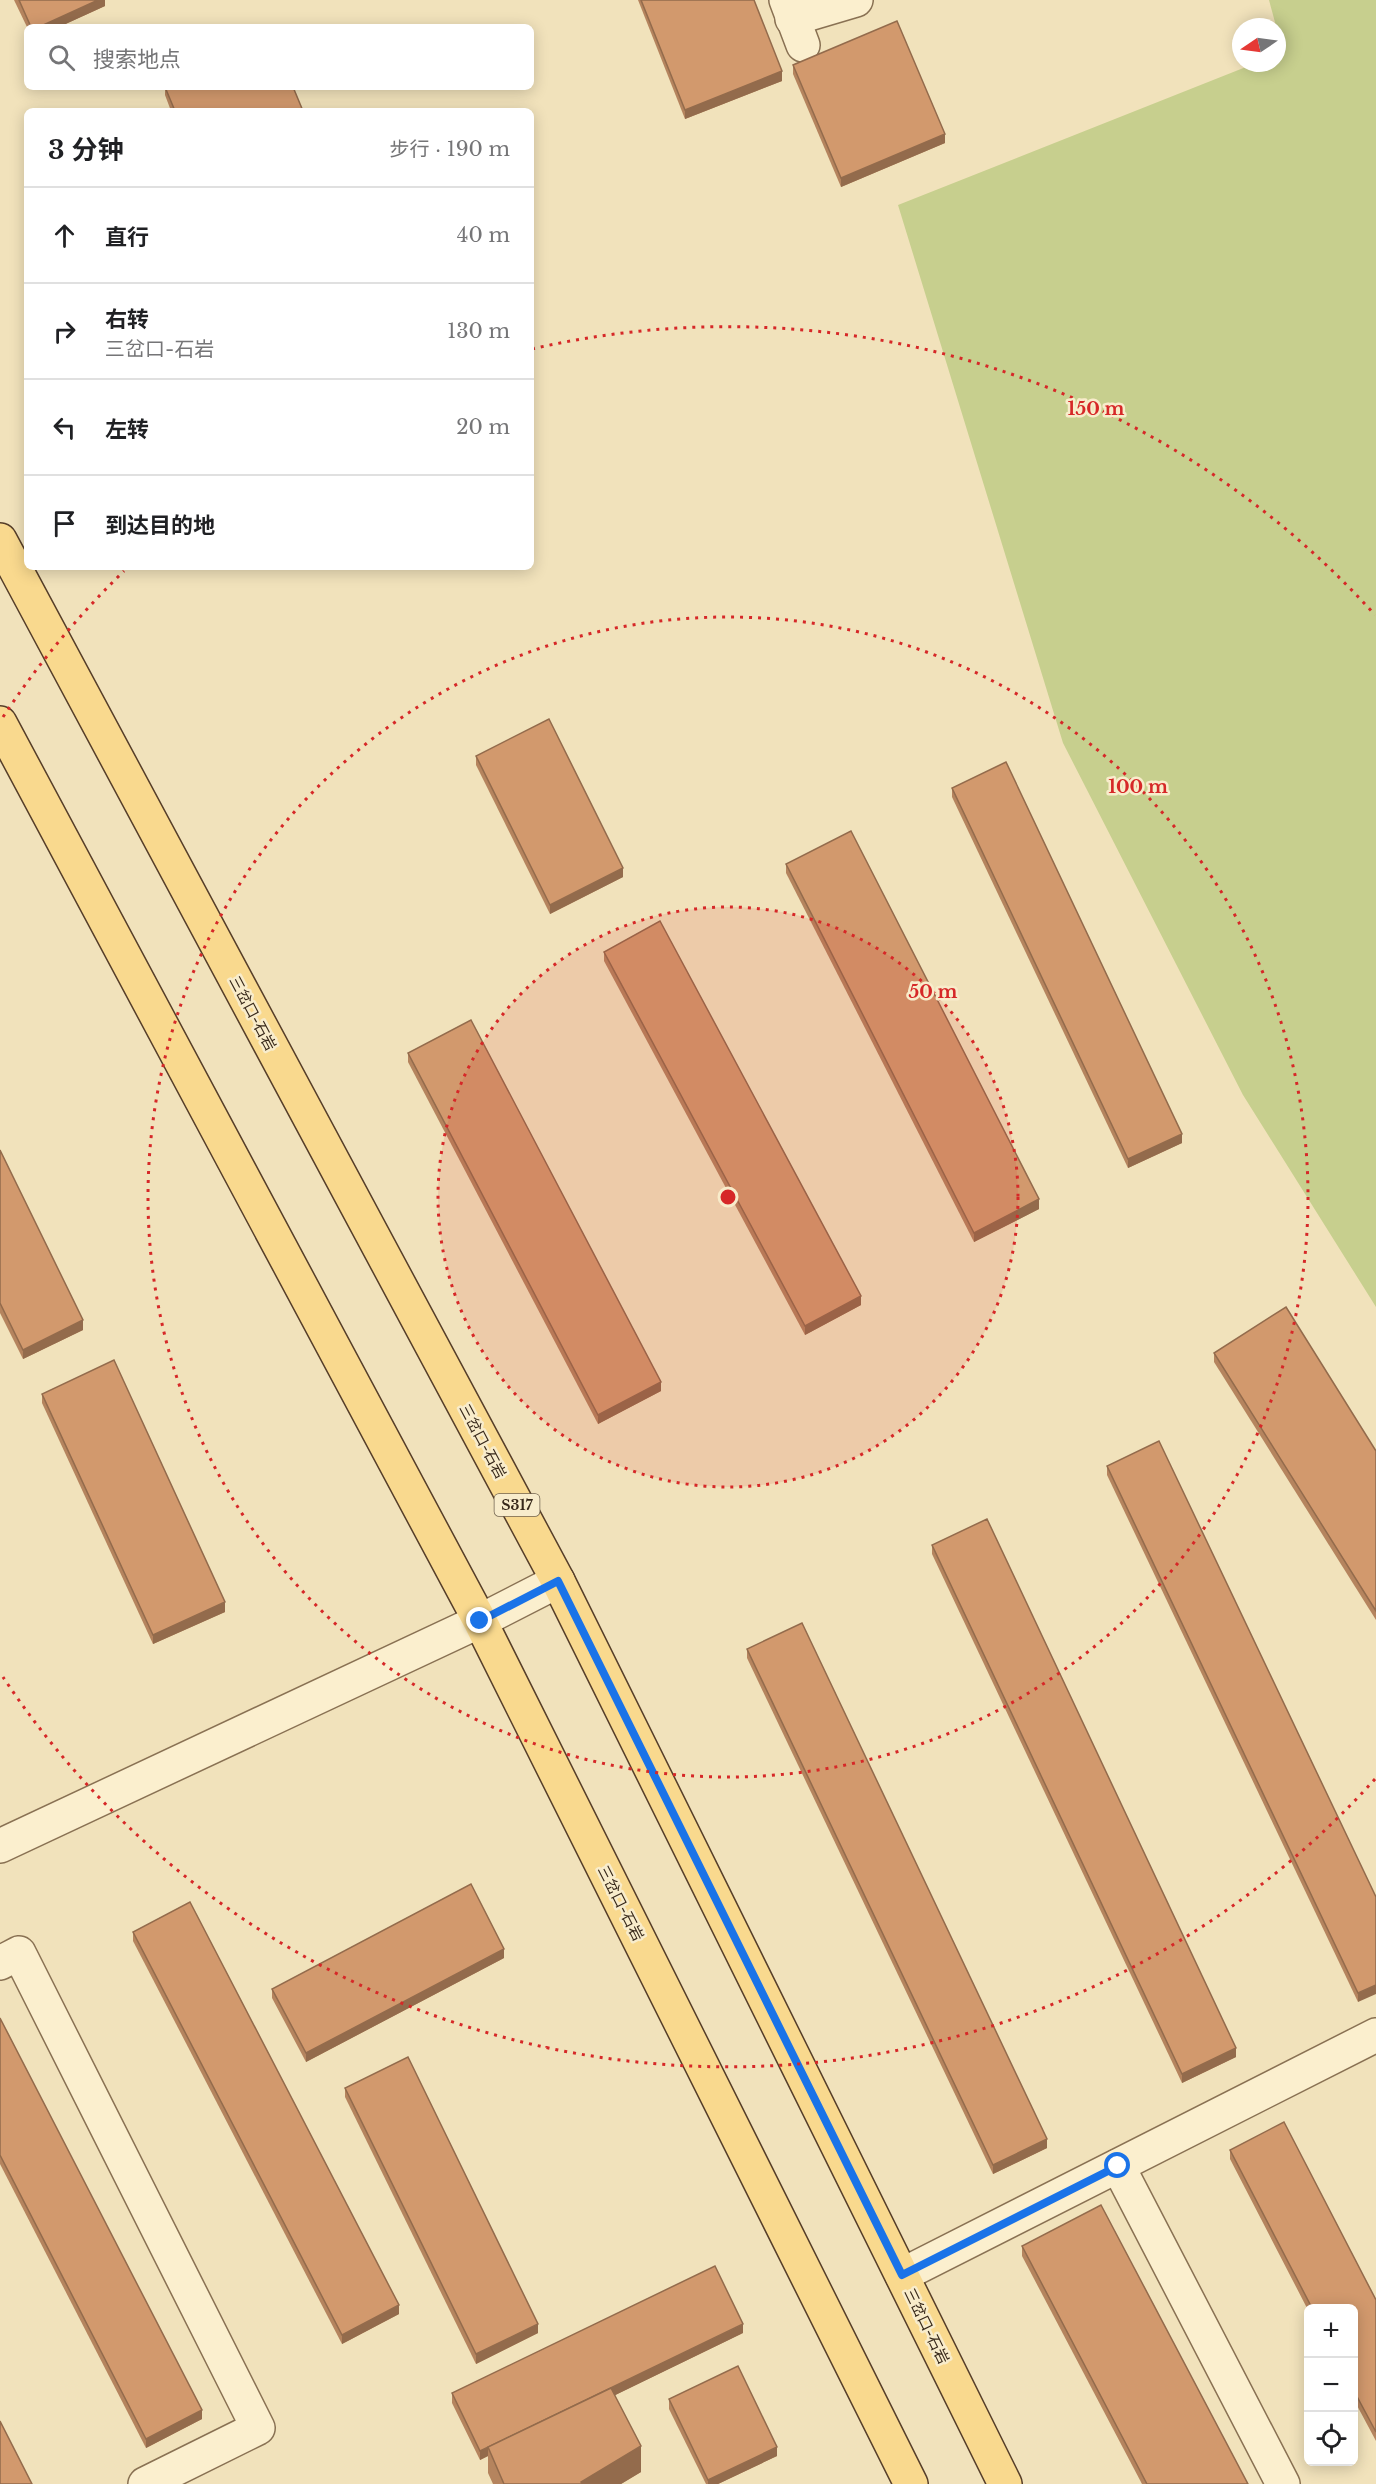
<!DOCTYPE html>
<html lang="zh">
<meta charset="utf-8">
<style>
body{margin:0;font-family:"Libre Baskerville","Noto Sans SC",serif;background:#f2f2f2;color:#202124}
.controls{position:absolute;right:18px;bottom:18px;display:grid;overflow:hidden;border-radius:9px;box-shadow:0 3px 15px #0003}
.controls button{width:54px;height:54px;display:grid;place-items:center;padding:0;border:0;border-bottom:2px solid #e0e0e0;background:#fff;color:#202124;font:30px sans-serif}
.compass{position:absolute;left:1232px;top:18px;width:54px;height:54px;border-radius:50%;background:#fff;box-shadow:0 3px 15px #0003;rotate:257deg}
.stop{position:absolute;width:18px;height:18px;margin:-14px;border:4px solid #1a73e8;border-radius:50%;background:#fff}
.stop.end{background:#1a73e8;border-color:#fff;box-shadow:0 2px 6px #0008}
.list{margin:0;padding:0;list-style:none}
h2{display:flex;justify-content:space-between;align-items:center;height:78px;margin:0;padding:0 24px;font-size:26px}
h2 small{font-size:20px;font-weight:400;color:#757577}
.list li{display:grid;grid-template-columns:39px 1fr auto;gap:18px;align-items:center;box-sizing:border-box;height:96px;padding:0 24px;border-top:2px solid #e0e0e0}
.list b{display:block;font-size:22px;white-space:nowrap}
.list p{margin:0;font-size:20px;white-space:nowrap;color:#757577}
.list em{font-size:20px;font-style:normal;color:#757577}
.icon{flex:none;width:33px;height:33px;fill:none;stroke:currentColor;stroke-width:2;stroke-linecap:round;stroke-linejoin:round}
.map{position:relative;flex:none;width:1376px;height:2484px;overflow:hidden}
.search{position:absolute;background:#fff;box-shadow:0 3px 15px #0003;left:24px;top:24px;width:510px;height:66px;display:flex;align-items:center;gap:15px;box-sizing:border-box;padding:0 21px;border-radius:9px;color:#757577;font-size:22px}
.panel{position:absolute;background:#fff;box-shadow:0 3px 15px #0003;left:24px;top:108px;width:510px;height:462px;border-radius:9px}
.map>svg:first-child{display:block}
</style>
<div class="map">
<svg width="1376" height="2484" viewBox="0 0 1376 2484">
<rect width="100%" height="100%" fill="#f1e2bb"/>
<path fill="#c7cf8e" d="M1269,0H1376V1307L1243,1095L1063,743L898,205L1256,63H1277V55L1283,52Z"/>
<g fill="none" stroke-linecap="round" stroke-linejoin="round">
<defs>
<g id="minor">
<path d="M786,0L803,45"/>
<path d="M792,19L856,0"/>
<path d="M0,1846L480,1621L558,1581"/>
<path d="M0,1963L19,1953L258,2428L145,2484"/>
<path d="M1118,2166L1283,2484"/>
<path d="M902,2275L1376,2035"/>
</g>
<g id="major">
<path d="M0,540L558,1581L1005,2484"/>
<path d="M0,723L480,1621L911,2484"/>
</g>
</defs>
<use href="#minor" stroke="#897153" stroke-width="36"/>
<use href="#major" stroke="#563e29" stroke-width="36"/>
<use href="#minor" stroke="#fbefce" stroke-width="33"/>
<use href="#major" stroke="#f9d98e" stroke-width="33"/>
</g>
<g fill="#b5845e">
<path d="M14,0H105V6L59,27H27Z"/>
<path d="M638,0H754L782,81L685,119Z"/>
<path d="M793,65L945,143L841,187L793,74Z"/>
<path d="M165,87L303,111H171L165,95Z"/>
<path d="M476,756L623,877L550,914L476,765Z"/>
<path d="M952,788L1182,1143L1128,1168L952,797Z"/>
<path d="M786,864L1039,1209L974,1242L786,873Z"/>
<path d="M604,952L861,1305L805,1335L604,961Z"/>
<path d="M408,1053L661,1391L598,1424L408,1062Z"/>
<path d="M0,1150L83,1330L23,1359L0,1313Z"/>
<path d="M1214,1353L1376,1451V1620L1214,1362Z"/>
<path d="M42,1394L225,1612L153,1644L42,1403Z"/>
<path d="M1107,1466L1376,1897L1358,2002L1107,1475Z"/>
<path d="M932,1545L1236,2057L1182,2083L932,1554Z"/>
<path d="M747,1649L1047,2148L993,2174L747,1658Z"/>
<path d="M133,1932L399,2314L342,2344L133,1941Z"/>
<path d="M504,1958L306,2062L272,1998V1989Z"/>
<path d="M0,2018L202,2419L146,2448L0,2164Z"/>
<path d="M345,2088L538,2333L476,2364L345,2097Z"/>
<path d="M1230,2150L1376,2300V2441L1353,2398V2308H1308V2310L1230,2159Z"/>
<path d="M1022,2246L1248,2484H1142L1022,2256Z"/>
<path d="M743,2333L615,2395L641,2472L621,2484H493L488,2473V2456L480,2460L452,2403V2393Z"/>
<path d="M669,2399L777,2456L718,2484H706L669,2409Z"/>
</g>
<g fill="#936b4c">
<path d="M98,0H105V6L59,27H39Z"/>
<path d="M782,71V81L685,119V110Z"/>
<path d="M945,134V143L841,187V178Z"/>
<path d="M623,868V877L550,914V905Z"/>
<path d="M1182,1134V1143L1128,1168V1159Z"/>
<path d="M1039,1199V1209L974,1242V1233Z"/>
<path d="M861,1296V1305L805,1335V1326Z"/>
<path d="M83,1320V1330L23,1359V1350Z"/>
<path d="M661,1382V1391L598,1424V1415Z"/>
<path d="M225,1602V1612L153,1644V1635Z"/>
<path d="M504,1949V1958L306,2062V2053Z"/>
<path d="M1376,1985V1994L1358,2002V1993Z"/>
<path d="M1236,2048V2057L1182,2083V2074Z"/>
<path d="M1047,2139V2148L993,2174V2165Z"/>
<path d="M399,2305V2314L342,2344V2335Z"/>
<path d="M538,2324V2333L476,2364V2354Z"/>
<path d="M743,2324V2333L492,2455L488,2447Z"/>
<path d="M202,2410V2419L146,2448V2439Z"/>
<path d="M641,2446V2472L621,2484H581V2482Z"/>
<path d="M488,2447V2456L480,2460V2451Z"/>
<path d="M777,2447V2456L718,2484H708V2480Z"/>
</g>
<g fill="#d2996d" stroke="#936b4c" stroke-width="1.5">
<path d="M19,0H98L39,27H31Z"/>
<path d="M641,0H754L782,71L685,110Z"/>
<path d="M897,21L945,134L841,178L793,65Z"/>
<path d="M165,87H293L303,111H175Z"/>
<path d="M549,719L623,868L550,905L476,756Z"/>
<path d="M1006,762L1182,1134L1128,1159L952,788Z"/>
<path d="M851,831L1039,1199L974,1233L786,864Z"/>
<path d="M660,921L861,1296L805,1326L604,952Z"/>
<path d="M471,1020L661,1382L598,1415L408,1053Z"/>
<path d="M0,1150L83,1320L23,1350L0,1303Z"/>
<path d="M1286,1307L1376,1451V1611L1214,1353Z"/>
<path d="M114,1360L225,1602L153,1635L42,1394Z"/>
<path d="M1159,1441L1376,1897V1985L1358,1993L1107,1466Z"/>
<path d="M987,1519L1236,2048L1182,2074L932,1545Z"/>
<path d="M802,1623L1047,2139L993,2165L747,1649Z"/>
<path d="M471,1884L504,1949L306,2053L272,1989Z"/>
<path d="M190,1902L399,2305L342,2335L133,1932Z"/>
<path d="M0,2018L202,2410L146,2439L0,2155Z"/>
<path d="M408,2057L538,2324L476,2354L345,2088Z"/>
<path d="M1284,2122L1376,2300V2432L1353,2389V2308H1312L1230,2150Z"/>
<path d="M1101,2205L1248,2484H1147L1022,2246Z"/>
<path d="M715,2266L743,2324L480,2451L452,2393Z"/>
<path d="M738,2366L777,2447L708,2480L669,2399Z"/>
<path d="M611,2388L641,2446L581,2482L582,2484H504L488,2447Z"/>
<path d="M0,2421L32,2484H0Z"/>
</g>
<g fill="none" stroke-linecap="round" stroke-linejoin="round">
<path stroke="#1a73e8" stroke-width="8" d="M480,1621L558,1581L902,2275L1118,2166"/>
</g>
<circle cx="728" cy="1197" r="290" fill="#d62828" fill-opacity=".12"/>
<g fill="none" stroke="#d62828" stroke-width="3" stroke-dasharray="3 6">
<circle cx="728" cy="1197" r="290"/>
<circle cx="728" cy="1197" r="580"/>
<path d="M1375 1779A870 870 0 0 1 3 1677M3 717A870 870 0 0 1 124 571M532 349A870 870 0 0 1 1375 615"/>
</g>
<g text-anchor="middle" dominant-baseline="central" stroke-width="5" stroke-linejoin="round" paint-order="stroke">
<rect fill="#f8eccb" stroke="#71634f" stroke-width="1.5" x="494.5" y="1494" width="45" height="22" rx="4.5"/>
<g font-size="14" font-weight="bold" fill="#37281a">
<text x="517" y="1505">S317</text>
</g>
<g font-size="15" fill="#37281a" stroke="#f8eccb">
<text transform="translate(253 1013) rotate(62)">三岔口-石岩</text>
<text transform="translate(483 1441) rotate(62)">三岔口-石岩</text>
<text transform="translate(621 1903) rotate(63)">三岔口-石岩</text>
<text transform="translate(927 2326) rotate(64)">三岔口-石岩</text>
</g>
</g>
<circle cx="728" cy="1197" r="9" fill="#d62828" stroke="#f8eccb" stroke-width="3"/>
<g font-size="18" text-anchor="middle" font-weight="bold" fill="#d62828" stroke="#f8eccb" stroke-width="5" stroke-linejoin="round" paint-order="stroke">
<text x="1096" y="415">150 m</text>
<text x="1138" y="793">100 m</text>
<text x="933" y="998">50 m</text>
</g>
</svg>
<div class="controls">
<button>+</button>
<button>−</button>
<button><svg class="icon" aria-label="locate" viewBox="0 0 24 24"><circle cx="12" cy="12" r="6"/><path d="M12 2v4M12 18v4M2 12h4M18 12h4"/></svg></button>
</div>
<svg class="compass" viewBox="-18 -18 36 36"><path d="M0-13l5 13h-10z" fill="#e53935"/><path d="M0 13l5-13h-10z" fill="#757577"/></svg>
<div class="stop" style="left:1118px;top:2166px"></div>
<div class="stop end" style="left:480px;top:1621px"></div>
<div class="search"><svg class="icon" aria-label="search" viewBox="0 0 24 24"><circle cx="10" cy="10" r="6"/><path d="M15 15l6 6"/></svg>搜索地点</div>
<section class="panel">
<h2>3 分钟<small>步行 · 190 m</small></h2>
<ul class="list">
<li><svg class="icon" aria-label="ahead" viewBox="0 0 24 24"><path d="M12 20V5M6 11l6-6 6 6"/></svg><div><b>直行</b></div><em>40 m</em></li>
<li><svg class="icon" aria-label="right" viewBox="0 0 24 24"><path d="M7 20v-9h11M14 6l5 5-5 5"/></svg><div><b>右转</b><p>三岔口-石岩</p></div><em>130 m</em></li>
<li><svg class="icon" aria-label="left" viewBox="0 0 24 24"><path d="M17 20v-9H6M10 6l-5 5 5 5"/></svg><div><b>左转</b></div><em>20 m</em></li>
<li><svg class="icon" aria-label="arrive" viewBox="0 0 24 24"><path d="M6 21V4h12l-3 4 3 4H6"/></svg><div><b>到达目的地</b></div></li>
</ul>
</section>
</div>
